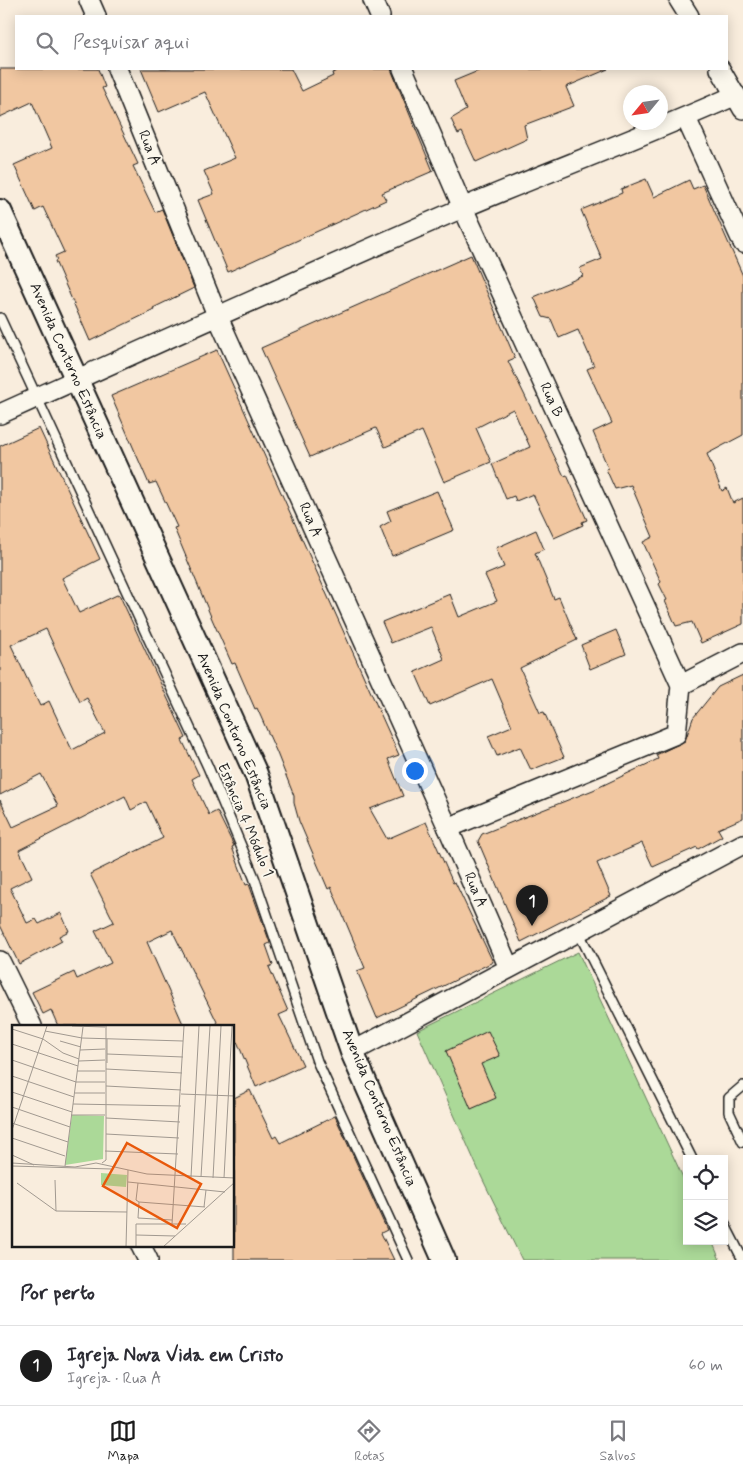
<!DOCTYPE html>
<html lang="pt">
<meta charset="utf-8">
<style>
body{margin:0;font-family:Mynerve,sans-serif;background:#f7f7f7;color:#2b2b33}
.controls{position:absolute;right:15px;bottom:15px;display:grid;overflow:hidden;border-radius:0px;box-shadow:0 2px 12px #0003}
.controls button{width:45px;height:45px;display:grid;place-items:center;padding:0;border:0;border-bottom:1px solid #e1e1e2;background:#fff;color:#2b2b33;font:25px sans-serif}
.compass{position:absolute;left:623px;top:85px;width:45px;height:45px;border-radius:50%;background:#fff;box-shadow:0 2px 12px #0003;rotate:241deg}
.you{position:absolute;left:414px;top:770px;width:18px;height:18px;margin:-12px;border:4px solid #fff;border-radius:50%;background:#1a73e8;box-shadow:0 0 0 8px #1a73e833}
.badge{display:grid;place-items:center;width:32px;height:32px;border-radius:50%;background:#1c1c1c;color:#fff;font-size:16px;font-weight:700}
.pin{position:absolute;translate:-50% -41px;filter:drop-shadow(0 1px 2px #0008)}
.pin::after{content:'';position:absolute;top:26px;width:18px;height:15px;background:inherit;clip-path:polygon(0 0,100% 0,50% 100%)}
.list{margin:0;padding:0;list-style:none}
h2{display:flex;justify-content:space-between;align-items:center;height:65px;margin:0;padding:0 20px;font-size:21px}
h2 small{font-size:16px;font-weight:400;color:#7c7c81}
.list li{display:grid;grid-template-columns:32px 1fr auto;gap:15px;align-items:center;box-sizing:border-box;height:80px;padding:0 20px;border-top:1px solid #e1e1e2}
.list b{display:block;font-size:19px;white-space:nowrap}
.list p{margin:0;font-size:16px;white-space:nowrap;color:#7c7c81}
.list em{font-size:16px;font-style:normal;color:#7c7c81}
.icon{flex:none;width:28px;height:28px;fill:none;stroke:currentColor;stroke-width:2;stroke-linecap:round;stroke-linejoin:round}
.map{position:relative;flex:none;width:743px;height:1260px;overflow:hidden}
.search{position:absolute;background:#fff;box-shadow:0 2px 12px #0003;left:15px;right:15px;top:15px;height:55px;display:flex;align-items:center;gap:12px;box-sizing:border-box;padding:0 18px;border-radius:0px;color:#7c7c81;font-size:19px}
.sheet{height:145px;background:#fff}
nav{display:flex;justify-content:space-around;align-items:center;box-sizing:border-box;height:70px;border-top:1px solid #e1e1e2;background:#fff;font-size:14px;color:#7c7c81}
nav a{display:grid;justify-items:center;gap:2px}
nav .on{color:#1c1c1c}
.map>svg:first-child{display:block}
</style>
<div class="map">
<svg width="743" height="1260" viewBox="0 0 743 1260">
<rect width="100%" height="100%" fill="#f9eddd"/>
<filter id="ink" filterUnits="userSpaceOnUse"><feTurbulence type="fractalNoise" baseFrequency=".02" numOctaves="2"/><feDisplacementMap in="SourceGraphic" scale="10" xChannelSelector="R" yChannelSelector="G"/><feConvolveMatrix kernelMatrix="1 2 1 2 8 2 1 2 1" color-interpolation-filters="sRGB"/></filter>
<g filter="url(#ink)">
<path fill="#abd998" stroke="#647a5a" d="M578,952L687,1186V1241H712L720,1260H522L482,1178L417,1031Z"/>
<g fill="#f1c7a1" stroke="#1c1c1c" fill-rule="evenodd">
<path d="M0,69H98L105,87L102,88L138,164L133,166L155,212L162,209L194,288L153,308L154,310L90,341L55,261L57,260L55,256L64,252L43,207L35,211L14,165L52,148L32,102L0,117Z"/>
<path d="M141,69H291L302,91L333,76L332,73L341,69H391L433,171L382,193L386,200L228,272L198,200L214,194L204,171L235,158L205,92L159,112Z"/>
<path d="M483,69H608L566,87L574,106L524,125L527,139L476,162L462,132L458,134L451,119L466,110L454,81Z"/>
<path d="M646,179L654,197L689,180L693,189L703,185L743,276V435L707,454L722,491L727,488L733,503L743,498V624L701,643L692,622L676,626L665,601L667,600L659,584L661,582L643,542L653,537L631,485L615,489L606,469L608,468L593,432L612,423L587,369L594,366L578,330L559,338L551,319L543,317L534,297L583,276L580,268L602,259L581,210L622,193L621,189Z"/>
<path d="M471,255L515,358L508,361L564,476L567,475L587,520L582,522L583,525L554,538L533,494L516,501L514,496L506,499L492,464L530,447L513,409L476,428L491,462L444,482L422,431L385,447L376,428L310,457L261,348Z"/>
<path d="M217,350L399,755L388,759L403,796L370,809L387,839L426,822L453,883L455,882L493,962L377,1018L357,971L365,968L331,887L328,889L299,821L294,803V796L277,753L257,708L255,709L235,663L232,664L212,619L174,528L177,527L156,482L149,484L111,396Z"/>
<path d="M39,428L100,559L62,578L79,613L119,594L186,738L182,740L199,775L192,779L209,815L217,811L234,846L232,847L246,885L249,884L270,943L266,945L273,965L269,967L288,1011L279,1015L303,1065L256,1087L234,1034V1026H219L172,930L147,942L184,1026H58L51,1010L43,1014L32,992L74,972L77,979L111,963L95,931L114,922L90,874L163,838L146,802L131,810L125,796L19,850L32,877L10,888L27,923L36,919L39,924L61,913L69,931L59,936L62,941L19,964L0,925V800L13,827L58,806L41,774L0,795V446ZM46,629L80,702L87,698L105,733L72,750L49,701L40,706L11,645Z"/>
<path d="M437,491L454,530L392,556L380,527L391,521L387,511Z"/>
<path d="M536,530L544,549L535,553L554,599L559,597L577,640L520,668L540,713L544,712L564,757L531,770L520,747L497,756L488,736L512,726L492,679L430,706L415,672L444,659L431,627L391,643L382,622L450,594L459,617L497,601L485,575L504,567L496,548Z"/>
<path d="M616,630L626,654L590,669L581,645Z"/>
<path d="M743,675V818L718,829L722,836L698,849L697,847L653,867L642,843L597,863L611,896L521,942L478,841L482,834L593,790L658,759L656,755L685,741L693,718L718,687Z"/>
<path d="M488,1031L500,1056L481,1064L496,1098L471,1109L446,1051Z"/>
<path d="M250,1090L273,1138L276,1136L280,1143L335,1116L387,1230L381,1233L394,1260H234V1098Z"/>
</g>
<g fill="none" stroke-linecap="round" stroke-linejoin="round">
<defs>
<g id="service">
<path d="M0,318L208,767L254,877L317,1061L408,1260"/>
<path d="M578,931L692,1159"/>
<path d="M743,1086L729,1098V1112L743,1142"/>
<path d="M724,1223L743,1260"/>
</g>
<g id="minor">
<path d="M89,0L96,16"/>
<path d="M373,0L380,16"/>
<path d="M679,0L689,16"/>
<path d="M117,69L217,315L448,828L509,968"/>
<path d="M403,69L463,208L681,685L676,734L448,828"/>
<path d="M720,69L743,109"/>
<path d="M686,118L743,243"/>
<path d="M0,414C153,345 306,276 460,209C552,170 645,136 736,95"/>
<path d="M681,685L743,653"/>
<path d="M0,961L32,1026"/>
<path d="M352,1052L743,844"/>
<path d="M141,1246L148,1260"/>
</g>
<path id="tertiary" d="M0,211L256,774L352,1052L444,1260"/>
</defs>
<use href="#service" stroke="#1c1c1c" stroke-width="12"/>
<use href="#minor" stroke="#1c1c1c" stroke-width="22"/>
<use href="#tertiary" stroke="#1c1c1c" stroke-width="26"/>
<use href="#service" stroke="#fbf7ec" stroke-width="9"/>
<use href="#minor" stroke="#fbf7ec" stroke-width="19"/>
<use href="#tertiary" stroke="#fbf7ec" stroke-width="22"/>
</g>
</g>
<g text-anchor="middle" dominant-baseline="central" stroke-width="4" stroke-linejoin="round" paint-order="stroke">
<g font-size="15" fill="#1c1c1c" stroke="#fbf7ec">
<text transform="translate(149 148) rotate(68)">Rua A</text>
<text transform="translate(68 361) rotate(66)">Avenida Contorno Estância</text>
<text transform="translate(551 400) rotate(65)">Rua B</text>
<text transform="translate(310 520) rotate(66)">Rua A</text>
<text transform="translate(234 731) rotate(67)">Avenida Contorno Estância</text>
<text transform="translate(245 820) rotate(67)">Estância 4 Módulo 1</text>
<text transform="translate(475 890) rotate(67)">Rua A</text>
<text transform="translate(379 1108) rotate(67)">Avenida Contorno Estância</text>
</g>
</g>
<g transform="translate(12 1025)">
<rect width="222" height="222" fill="#f9eddd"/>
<path d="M60,90L92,91L91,134L53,140ZM89,148L115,150L114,162L89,160Z" fill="#abd998"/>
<path fill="none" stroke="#a19990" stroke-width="1" d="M60,1L93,2M0,4L31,14L51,28L67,34M33,6L70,13L171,16M48,16L69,22M0,19L66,41M68,25L93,24M95,29L171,32M0,35L64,57H93M67,36L93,35M95,38V14M94,44L170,48M65,46H93M0,51L62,72M94,61L169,65M0,67L60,87M63,68H93M169,69L223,71M61,79L169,81M0,82L58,102M59,90H93M94,93L168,97M0,98L56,117M0,105L35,1M94,109L167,113M0,113L53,131M93,126L166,129M0,130L22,140M0,138L63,142L84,138L135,149L223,153M90,138L94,135V1M0,141L99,144M53,141L71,2M179,152L187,1M189,152L198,1M201,153L209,1M212,153L220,1M43,155L44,186L115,187M116,157L213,167M5,158L44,186M126,158L124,175L127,177L193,182M127,177L126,193L160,195M192,182L194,165M160,199L172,1M124,210L163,211M114,222L116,145M124,222V199H174M151,222L223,157"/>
<path fill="#e8590c" fill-opacity="0.15" stroke="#e8590c" stroke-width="2.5" d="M115,118L189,159L165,203L91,161Z"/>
<rect width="222" height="222" fill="none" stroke="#1c1c1c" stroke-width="2.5"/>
</g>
</svg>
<div class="controls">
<button><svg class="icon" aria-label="locate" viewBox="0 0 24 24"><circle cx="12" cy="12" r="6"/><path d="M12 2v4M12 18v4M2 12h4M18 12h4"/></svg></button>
<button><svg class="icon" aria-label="layers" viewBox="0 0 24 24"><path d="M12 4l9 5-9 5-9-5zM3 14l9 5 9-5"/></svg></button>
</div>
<svg class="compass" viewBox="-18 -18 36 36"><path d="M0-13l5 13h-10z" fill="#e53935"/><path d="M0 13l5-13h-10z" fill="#7c7c81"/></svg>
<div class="you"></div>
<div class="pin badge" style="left:532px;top:926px">1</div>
<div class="search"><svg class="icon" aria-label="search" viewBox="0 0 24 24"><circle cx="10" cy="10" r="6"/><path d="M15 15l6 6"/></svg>Pesquisar aqui</div>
</div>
<section class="sheet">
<h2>Por perto<small></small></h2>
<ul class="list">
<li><span class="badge">1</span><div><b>Igreja Nova Vida em Cristo</b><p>Igreja · Rua A</p></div><em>60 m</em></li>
</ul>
</section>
<nav>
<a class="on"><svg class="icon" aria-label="map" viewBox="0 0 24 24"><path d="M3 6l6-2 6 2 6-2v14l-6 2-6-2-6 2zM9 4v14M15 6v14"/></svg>Mapa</a>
<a><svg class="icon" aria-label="directions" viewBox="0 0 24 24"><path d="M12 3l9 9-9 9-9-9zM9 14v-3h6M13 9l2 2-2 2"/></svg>Rotas</a>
<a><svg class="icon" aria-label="saved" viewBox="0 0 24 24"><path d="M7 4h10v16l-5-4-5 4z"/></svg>Salvos</a>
</nav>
